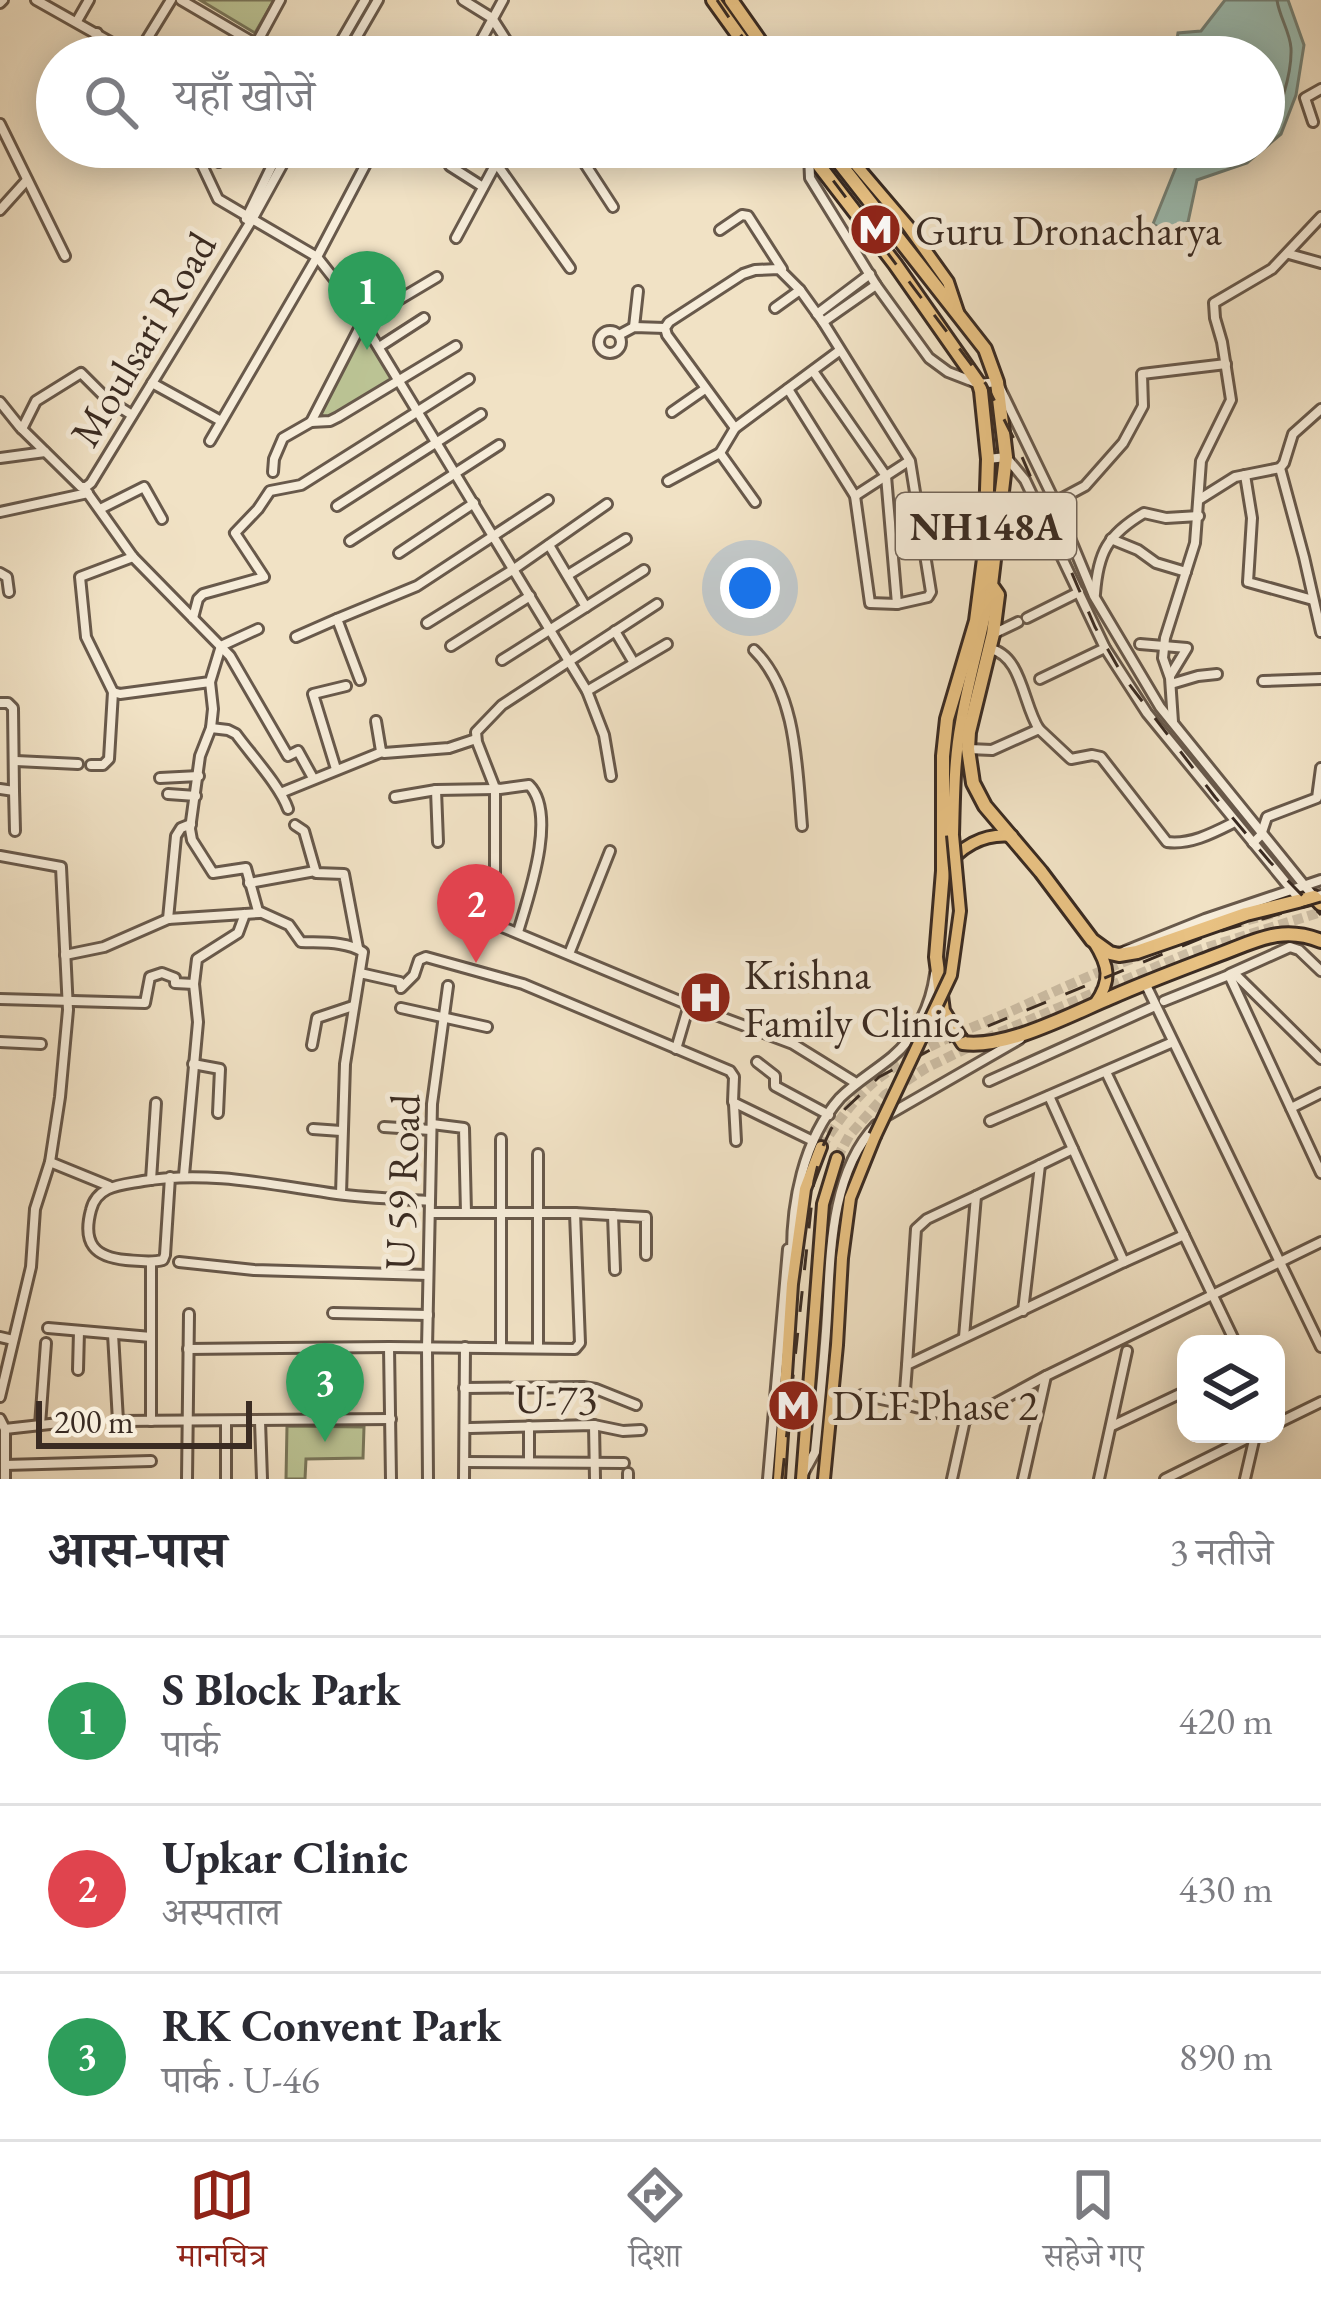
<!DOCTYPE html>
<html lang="hi">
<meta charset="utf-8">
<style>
body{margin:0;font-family:"EB Garamond","Noto Serif Devanagari",serif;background:#f7f7f7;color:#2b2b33}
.controls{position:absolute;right:36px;bottom:36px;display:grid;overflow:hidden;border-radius:24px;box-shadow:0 6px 30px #0003}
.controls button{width:108px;height:108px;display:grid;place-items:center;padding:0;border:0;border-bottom:3px solid #e1e1e2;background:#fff;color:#2b2b33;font:60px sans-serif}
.scale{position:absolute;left:36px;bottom:30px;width:216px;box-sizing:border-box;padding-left:12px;border:6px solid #3a2b22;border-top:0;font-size:33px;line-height:42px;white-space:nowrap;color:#3a2b22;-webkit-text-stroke:9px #f6ecd9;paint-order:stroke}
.you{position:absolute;left:750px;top:588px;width:42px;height:42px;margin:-30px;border:9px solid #fff;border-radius:50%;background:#1a73e8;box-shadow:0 0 0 18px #1a73e833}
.badge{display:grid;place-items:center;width:78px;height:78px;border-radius:50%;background:#8f2418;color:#fff;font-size:39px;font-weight:700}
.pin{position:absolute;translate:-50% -99px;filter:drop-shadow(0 3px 6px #0008)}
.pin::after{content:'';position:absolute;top:63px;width:42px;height:36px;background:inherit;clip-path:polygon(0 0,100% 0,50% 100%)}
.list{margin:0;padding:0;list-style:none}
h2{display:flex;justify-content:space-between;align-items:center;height:156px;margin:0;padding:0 48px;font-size:51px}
h2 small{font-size:39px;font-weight:400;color:#7c7c81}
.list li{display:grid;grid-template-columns:78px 1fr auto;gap:36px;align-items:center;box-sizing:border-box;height:168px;padding:0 48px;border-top:3px solid #e1e1e2}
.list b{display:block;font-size:45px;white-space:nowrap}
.list p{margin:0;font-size:39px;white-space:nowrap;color:#7c7c81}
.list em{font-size:39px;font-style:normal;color:#7c7c81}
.icon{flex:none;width:66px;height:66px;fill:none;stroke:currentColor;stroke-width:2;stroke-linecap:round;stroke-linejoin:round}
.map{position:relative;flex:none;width:1321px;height:1479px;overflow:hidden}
.search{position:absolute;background:#fff;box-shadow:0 6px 30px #0003;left:36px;right:36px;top:36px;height:132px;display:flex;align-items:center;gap:30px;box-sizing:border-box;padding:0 42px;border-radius:66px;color:#7c7c81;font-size:45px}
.sheet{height:660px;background:#fff}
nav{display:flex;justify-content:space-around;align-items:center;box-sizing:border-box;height:168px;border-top:3px solid #e1e1e2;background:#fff;font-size:33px;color:#7c7c81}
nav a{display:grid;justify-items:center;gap:6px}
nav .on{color:#8f2418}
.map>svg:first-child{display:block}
</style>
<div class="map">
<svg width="1321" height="1479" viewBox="0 0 1321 1479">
<rect width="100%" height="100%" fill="#f1e2c5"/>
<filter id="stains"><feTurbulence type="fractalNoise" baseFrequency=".00167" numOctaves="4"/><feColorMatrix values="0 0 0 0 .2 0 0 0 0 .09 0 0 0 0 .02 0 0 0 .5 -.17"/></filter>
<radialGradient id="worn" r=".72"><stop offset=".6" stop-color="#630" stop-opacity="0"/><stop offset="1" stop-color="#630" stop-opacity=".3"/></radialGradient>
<g fill="#bbc394" stroke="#7a775b" stroke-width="3">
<path d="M200,0H274L255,33Z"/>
<path d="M365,319L398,378L328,421L321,414Z"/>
<path d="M287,1426L364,1427L363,1458L306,1459L305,1479H286Z"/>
</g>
<path fill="#9bbeb4" stroke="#74837a" stroke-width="3" d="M1225,0H1288L1304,45L1296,95L1281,134L1247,163L1197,180L1188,222L1169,233L1153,224L1184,147H1264V57H1174L1178,33L1201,31Z"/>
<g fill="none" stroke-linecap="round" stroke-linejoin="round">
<path stroke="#6a746b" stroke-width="3" d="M1264,133C1280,118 1292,71 1291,48C1290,32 1279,16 1277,0"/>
<g stroke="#ccbda4" stroke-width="10" stroke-dasharray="10 5" stroke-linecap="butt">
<path d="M1233,924L1279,912"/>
<path d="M821,1147C837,1123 852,1101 874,1082C914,1049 967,1030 1014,1010C1056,991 1098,971 1142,955"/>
<path d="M837,1158L849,1136L885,1095L926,1068L996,1034L1189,953L1321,912"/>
</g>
<defs>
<g id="minor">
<path d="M36,0L137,57"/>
<path d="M181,0L256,44"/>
<path d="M463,0L492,18L517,57"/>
<path d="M0,3L3,0"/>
<path d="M77,21L89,0"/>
<path d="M89,57L97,33"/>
<path d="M136,57L171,0"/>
<path d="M249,57L280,0"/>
<path d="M332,57L365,0"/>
<path d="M345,57L378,0"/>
<path d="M472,57L503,0"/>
<path d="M1313,122L1305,98L1321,89"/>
<path d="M0,124L65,256"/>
<path d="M178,147L202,165L218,199L317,257L346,294L587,691L604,735L611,776"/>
<path d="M440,147L450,166L483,187"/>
<path d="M574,147L613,207"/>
<path d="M809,154L810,178L876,285L929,358L948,372L979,384L997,382L1055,502L1094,596L1160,707L1304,885L1314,897L1321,895"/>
<path d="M219,162L227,147"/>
<path d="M496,163L570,268"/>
<path d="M0,210L27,180"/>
<path d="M246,219L281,147"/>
<path d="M720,230L742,215L748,216L782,269"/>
<path d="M456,238L505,147"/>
<path d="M1289,254L1321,263"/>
<path d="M775,308L800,290"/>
<path d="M817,314L870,274"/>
<path d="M823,322L876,285"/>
<path d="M634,327L638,291"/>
<circle cx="610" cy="342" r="11"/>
<path d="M619,335L634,327L665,328"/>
<path d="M379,347L424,318"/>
<path d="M813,371L886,476L897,604"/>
<path d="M152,383L221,421"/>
<path d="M0,402L20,427L81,487H86L91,483L253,218L292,147"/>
<path d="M1321,409L1293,434L1284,463L1280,468L1304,557L1321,632"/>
<path d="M672,412L705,389"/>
<path d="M311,422L330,421L338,417L456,346"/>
<path d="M735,428L667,335L665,328L669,322L743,274L755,270L779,269L800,290L823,322L910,461L931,592L928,597L897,604L870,603L855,496L788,389"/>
<path d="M22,429L36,401L81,373L108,400L132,415"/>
<path d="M210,441L317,257L368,160"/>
<path d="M720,453L755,502"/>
<path d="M0,458L45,452"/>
<path d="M988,459L1006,457L1025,480L1105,648L1147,713L1300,900"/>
<path d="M273,472L274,459L283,438L311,422L363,321L437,277"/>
<path d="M1245,475L1252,518L1248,582L1313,600"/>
<path d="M668,481L720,453L735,428L839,351"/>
<path d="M84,488L133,557L230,656L288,756L298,751L313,778"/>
<path d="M855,496L909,461"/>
<path d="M1200,499L1235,477L1280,468"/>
<path d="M1055,502L1085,486L1123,443L1143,406L1142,374L1226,364"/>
<path d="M337,506L481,414"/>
<path d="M100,509L144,487L162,519"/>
<path d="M0,512L88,493"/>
<path d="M1111,539L1138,550L1156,563L1186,572"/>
<path d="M350,541L499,445"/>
<path d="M549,545L586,607"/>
<path d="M399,553L474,503"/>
<path d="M0,573L7,577L9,592"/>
<path d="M568,575L626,539"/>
<path d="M1095,594C1098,553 1107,535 1144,513L1166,518L1199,516"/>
<path d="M193,618L198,599L203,594L264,577L235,533L258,509L270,491L301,485L469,379"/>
<path d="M1027,618L1079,592"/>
<path d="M427,623L514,569L607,504"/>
<path d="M615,631L634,663"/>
<path d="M993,634L1018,622"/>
<path d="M296,637L337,619"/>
<path d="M1140,644L1187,648L1170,676"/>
<path d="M451,646L530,596"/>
<path d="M990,649C1022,655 1023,705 1039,729"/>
<path d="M754,650C797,692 797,769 802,826"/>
<path d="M502,660L644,570"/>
<path d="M1040,679L1105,648"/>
<path d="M360,680L337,619L417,586L548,500"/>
<path d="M1263,681L1321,679"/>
<path d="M210,682L213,709L211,728L200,756L190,829L192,840L213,873L246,868L258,911L289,925L301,942C322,943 346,941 363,952L345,1064L341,1194"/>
<path d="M1171,684L1198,676L1217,674"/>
<path d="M587,691L667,644"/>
<path d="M113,692L120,694L210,682L221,646L258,629"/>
<path d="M0,703H8L13,708L14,791L0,789"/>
<path d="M376,721L381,751L384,753L449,748L476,739"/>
<path d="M1173,722L1170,678L1163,658L1165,638L1195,543L1201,461L1231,400L1222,342L1215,318L1214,303L1272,269L1321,217"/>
<path d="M211,728L228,730L236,734C252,756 280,786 288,809"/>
<path d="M969,749L992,750L1039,729L1071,759L1092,755L1101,757L1167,842C1191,845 1213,833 1235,822"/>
<path d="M16,761L78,764"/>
<path d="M91,765H103L109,759L113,692L86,637L80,577L133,557"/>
<path d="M336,769L313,694L346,686"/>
<path d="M160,778L199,776"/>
<path d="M495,789V924L689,1005L793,1044L856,1083"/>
<path d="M436,790L438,842"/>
<path d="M14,791L15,831"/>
<path d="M283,792L382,752"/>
<path d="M168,794L196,796"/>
<path d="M395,797L436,790L495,789"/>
<path d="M295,825L304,831L316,873L344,874L358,948"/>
<path d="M1253,843L1261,835L1267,817L1317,798L1321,768"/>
<path d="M0,856L61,867L68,1010L60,1097L50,1162L35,1209L31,1267L0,1397"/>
<path d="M249,883L315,871"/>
<path d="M168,919L176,836L181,828L191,824"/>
<path d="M518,932C528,898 558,814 529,785L500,789L495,788L477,742L476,732L502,705L657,604"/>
<path d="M1125,951L1205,919L1321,880"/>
<path d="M569,954L610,851"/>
<path d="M65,955L104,947L168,919L259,913"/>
<path d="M360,973L400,982L401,988L414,975L419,960L426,957L523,984L730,1071L734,1077L733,1102L813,1141"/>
<path d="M1230,974L1290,947L1299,950L1321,971"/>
<path d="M1230,975L1238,977L1321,1059"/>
<path d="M1145,983L1321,1347"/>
<path d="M0,999L145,1003L150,977L162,973L175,978V983L194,984"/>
<path d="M1164,1001L1229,975L1321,1173"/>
<path d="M401,1008L487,1027"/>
<path d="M0,1042L41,1044"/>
<path d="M312,1045L317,1018L353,1006"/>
<path d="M676,1049L689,1005"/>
<path d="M757,1062L775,1076V1086L829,1115"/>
<path d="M193,1064L220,1069L218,1113"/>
<path d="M1106,1072L1236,1344"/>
<path d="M989,1081L1155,1006"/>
<path d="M1049,1096L1124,1262L1184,1235"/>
<path d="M734,1104L736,1141"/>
<path d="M1291,1108L1321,1093"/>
<path d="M888,1115L1020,1039"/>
<path d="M990,1121L1173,1042"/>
<path d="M432,1124L464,1128L466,1213"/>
<path d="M384,1127L431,1130"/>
<path d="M313,1129L341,1131"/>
<path d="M50,1162L109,1186"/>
<path d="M184,1175L198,1022L194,984L197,959L238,933L245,914"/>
<path d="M170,1177L165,1255L163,1260C151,1263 139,1261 126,1260C95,1257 82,1244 91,1210C97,1185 122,1185 143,1181C209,1170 272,1185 337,1194C368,1198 399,1199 430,1201"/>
<path d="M151,1180L156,1103"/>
<path d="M976,1196L1073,1149"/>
<path d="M430,1213H575L646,1217V1255"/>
<path d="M613,1215L615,1270"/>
<path d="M792,1259C791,1204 803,1140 840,1098C856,1082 875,1071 892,1057C916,1037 931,1005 935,974"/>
<path d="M179,1262L254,1270L428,1275"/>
<path d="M1023,1311L1040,1165"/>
<path d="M333,1313L428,1315"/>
<path d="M48,1328L151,1337"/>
<path d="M113,1334L118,1421L391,1419"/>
<path d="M0,1337L13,1340"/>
<path d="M389,1347L391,1479"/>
<path d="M501,1347V1139"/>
<path d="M538,1348V1154"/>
<path d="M188,1349L389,1347L575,1349L580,1343L575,1213"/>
<path d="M907,1365L916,1229L927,1219L976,1196L964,1337"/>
<path d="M78,1370L79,1331"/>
<path d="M1046,1376L965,1420L904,1404L907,1365L1124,1262"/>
<path d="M464,1388L583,1387L596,1389L636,1405"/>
<path d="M862,1395L904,1404"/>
<path d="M339,1406V1419"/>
<path d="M0,1419L5,1429V1479"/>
<path d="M151,1421V1262"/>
<path d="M260,1421L262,1479"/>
<path d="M1276,1424L1321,1402"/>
<path d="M40,1425L46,1343"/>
<path d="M594,1425L595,1479"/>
<path d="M529,1426V1462"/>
<path d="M1112,1426L1186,1391"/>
<path d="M470,1428L594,1425L623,1431L641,1430"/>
<path d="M5,1429L77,1421"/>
<path d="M465,1462L624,1463"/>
<path d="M5,1465L151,1461"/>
<path d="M628,1473V1479"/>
<path d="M803,1474L815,1452C819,1412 823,1371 826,1331C831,1264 827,1177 876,1125"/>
<path d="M187,1479L189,1314"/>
<path d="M226,1479V1421"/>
<path d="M428,1479L427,1348L432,1104L448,986"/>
<path d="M464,1479L465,1347"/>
<path d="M768,1479L788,1249"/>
<path d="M952,1479L965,1420"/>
<path d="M1023,1479L1046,1376L1321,1242"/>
<path d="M1099,1479L1127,1351"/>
<path d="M1165,1479L1256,1434"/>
<path d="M1245,1479L1255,1436"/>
</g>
<g id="major">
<path d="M831,147L851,159L908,226L948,282L958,312"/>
<path d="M953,835C954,798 954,760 961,723C969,676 983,632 991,585"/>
<path d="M943,871C959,847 983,833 1012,836"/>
<path d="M1094,942C1109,966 1112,980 1095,1004"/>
<path d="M779,1479L792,1284L805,1189L821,1147"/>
<path d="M802,1479L823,1204L837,1158"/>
<path d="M824,1479L837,1345L842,1258L850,1198L875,1136"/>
</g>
<g id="highway">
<path d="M713,0L754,57"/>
<path d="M731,0L771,57"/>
<path d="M805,147L895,264L979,384L981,391L988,459L985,551L976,621L947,719L943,756V871L936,957L943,1011L963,1043C1007,1049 1071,1014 1112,997C1146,982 1181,969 1215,956C1254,942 1281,924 1321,941"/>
<path d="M827,147L985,349L997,382L1006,457L991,585L998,595L993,634L969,732L968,749L973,783L985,806L1041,872L1092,940L1110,953L1119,955L1137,952L1246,914L1314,897L1321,904"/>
</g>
</defs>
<use href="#minor" stroke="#68594b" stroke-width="14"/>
<use href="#major" stroke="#3a2b22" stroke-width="16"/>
<use href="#highway" stroke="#3a2b22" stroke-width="18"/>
<use href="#minor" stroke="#f6ecd9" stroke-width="8"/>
<use href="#major" stroke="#e8c182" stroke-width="10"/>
<use href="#highway" stroke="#e8c182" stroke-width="12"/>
<g stroke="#3a2b22" stroke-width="3" stroke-dasharray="21 21" stroke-linecap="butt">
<path d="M717,0L756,57"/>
<path d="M808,147L986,384L1016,443L1095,627L1123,676L1215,797L1270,862L1321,915"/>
<path d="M782,1479L814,1181L822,1148L831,1129L845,1109L879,1077L932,1049L1214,933L1321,902"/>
</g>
<defs>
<path id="major-bridge" d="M875,1136L951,975L960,911L953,835"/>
</defs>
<use href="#major-bridge" stroke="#3a2b22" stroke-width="16" stroke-linecap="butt"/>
<use href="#major-bridge" stroke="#e8c182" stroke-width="10"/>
</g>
<defs>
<symbol id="metro-disc" viewBox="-11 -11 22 22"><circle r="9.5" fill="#8f2418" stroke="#f6ecd9"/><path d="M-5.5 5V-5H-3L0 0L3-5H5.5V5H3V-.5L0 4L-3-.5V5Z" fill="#fff"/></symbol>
<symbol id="hospital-disc" viewBox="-11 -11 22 22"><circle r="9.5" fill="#8f2418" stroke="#f6ecd9"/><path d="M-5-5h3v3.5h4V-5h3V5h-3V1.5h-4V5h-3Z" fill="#fff"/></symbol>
</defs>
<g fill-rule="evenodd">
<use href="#metro-disc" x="846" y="200" width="59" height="59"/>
<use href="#hospital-disc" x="676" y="968" width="59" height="59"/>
<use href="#metro-disc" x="764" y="1376" width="59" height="59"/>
</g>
<g text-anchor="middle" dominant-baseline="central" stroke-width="10" stroke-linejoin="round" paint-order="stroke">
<rect fill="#f6ecd9" stroke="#726559" stroke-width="3" x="896" y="493" width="180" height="66" rx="9"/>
<g font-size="39" font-weight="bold" fill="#3a2b22">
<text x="986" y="526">NH148A</text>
</g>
<g font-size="42" fill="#3a2b22" stroke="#f6ecd9" text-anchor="start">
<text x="915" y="230">Guru Dronacharya</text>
<text x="744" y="974">Krishna<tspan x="744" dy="48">Family Clinic</tspan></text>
<text x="832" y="1405">DLF Phase 2</text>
</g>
<g font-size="42" fill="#3a2b22" stroke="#f6ecd9">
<text transform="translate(143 339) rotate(-59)">Moulsari Road</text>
<text transform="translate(402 1182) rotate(-88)">U 59 Road</text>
<text transform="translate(556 1399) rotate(1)">U-73</text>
</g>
</g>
<rect width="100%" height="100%" filter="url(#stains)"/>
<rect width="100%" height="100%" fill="url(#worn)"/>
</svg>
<div class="controls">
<button><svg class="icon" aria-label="layers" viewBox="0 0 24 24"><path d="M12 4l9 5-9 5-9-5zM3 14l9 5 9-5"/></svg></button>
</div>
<div class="scale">200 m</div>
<div class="you"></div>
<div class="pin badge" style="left:367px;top:350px;background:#2e9e5b">1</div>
<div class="pin badge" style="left:476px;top:963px;background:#e0444e">2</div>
<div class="pin badge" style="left:325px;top:1442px;background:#2e9e5b">3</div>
<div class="search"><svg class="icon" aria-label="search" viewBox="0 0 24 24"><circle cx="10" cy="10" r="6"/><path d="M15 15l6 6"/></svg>यहाँ खोजें</div>
</div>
<section class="sheet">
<h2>आस-पास<small>3 नतीजे</small></h2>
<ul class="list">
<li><span class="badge" style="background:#2e9e5b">1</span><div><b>S Block Park</b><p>पार्क</p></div><em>420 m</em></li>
<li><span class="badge" style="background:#e0444e">2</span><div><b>Upkar Clinic</b><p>अस्पताल</p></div><em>430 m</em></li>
<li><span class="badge" style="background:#2e9e5b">3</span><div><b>RK Convent Park</b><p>पार्क · U-46</p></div><em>890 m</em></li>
</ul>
</section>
<nav>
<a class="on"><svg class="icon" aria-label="map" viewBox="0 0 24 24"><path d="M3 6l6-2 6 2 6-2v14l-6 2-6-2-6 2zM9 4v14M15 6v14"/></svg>मानचित्र</a>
<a><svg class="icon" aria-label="directions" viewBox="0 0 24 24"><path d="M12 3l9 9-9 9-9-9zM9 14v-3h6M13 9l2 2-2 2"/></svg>दिशा</a>
<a><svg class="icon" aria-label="saved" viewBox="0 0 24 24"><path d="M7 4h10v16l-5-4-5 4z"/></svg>सहेजे गए</a>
</nav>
